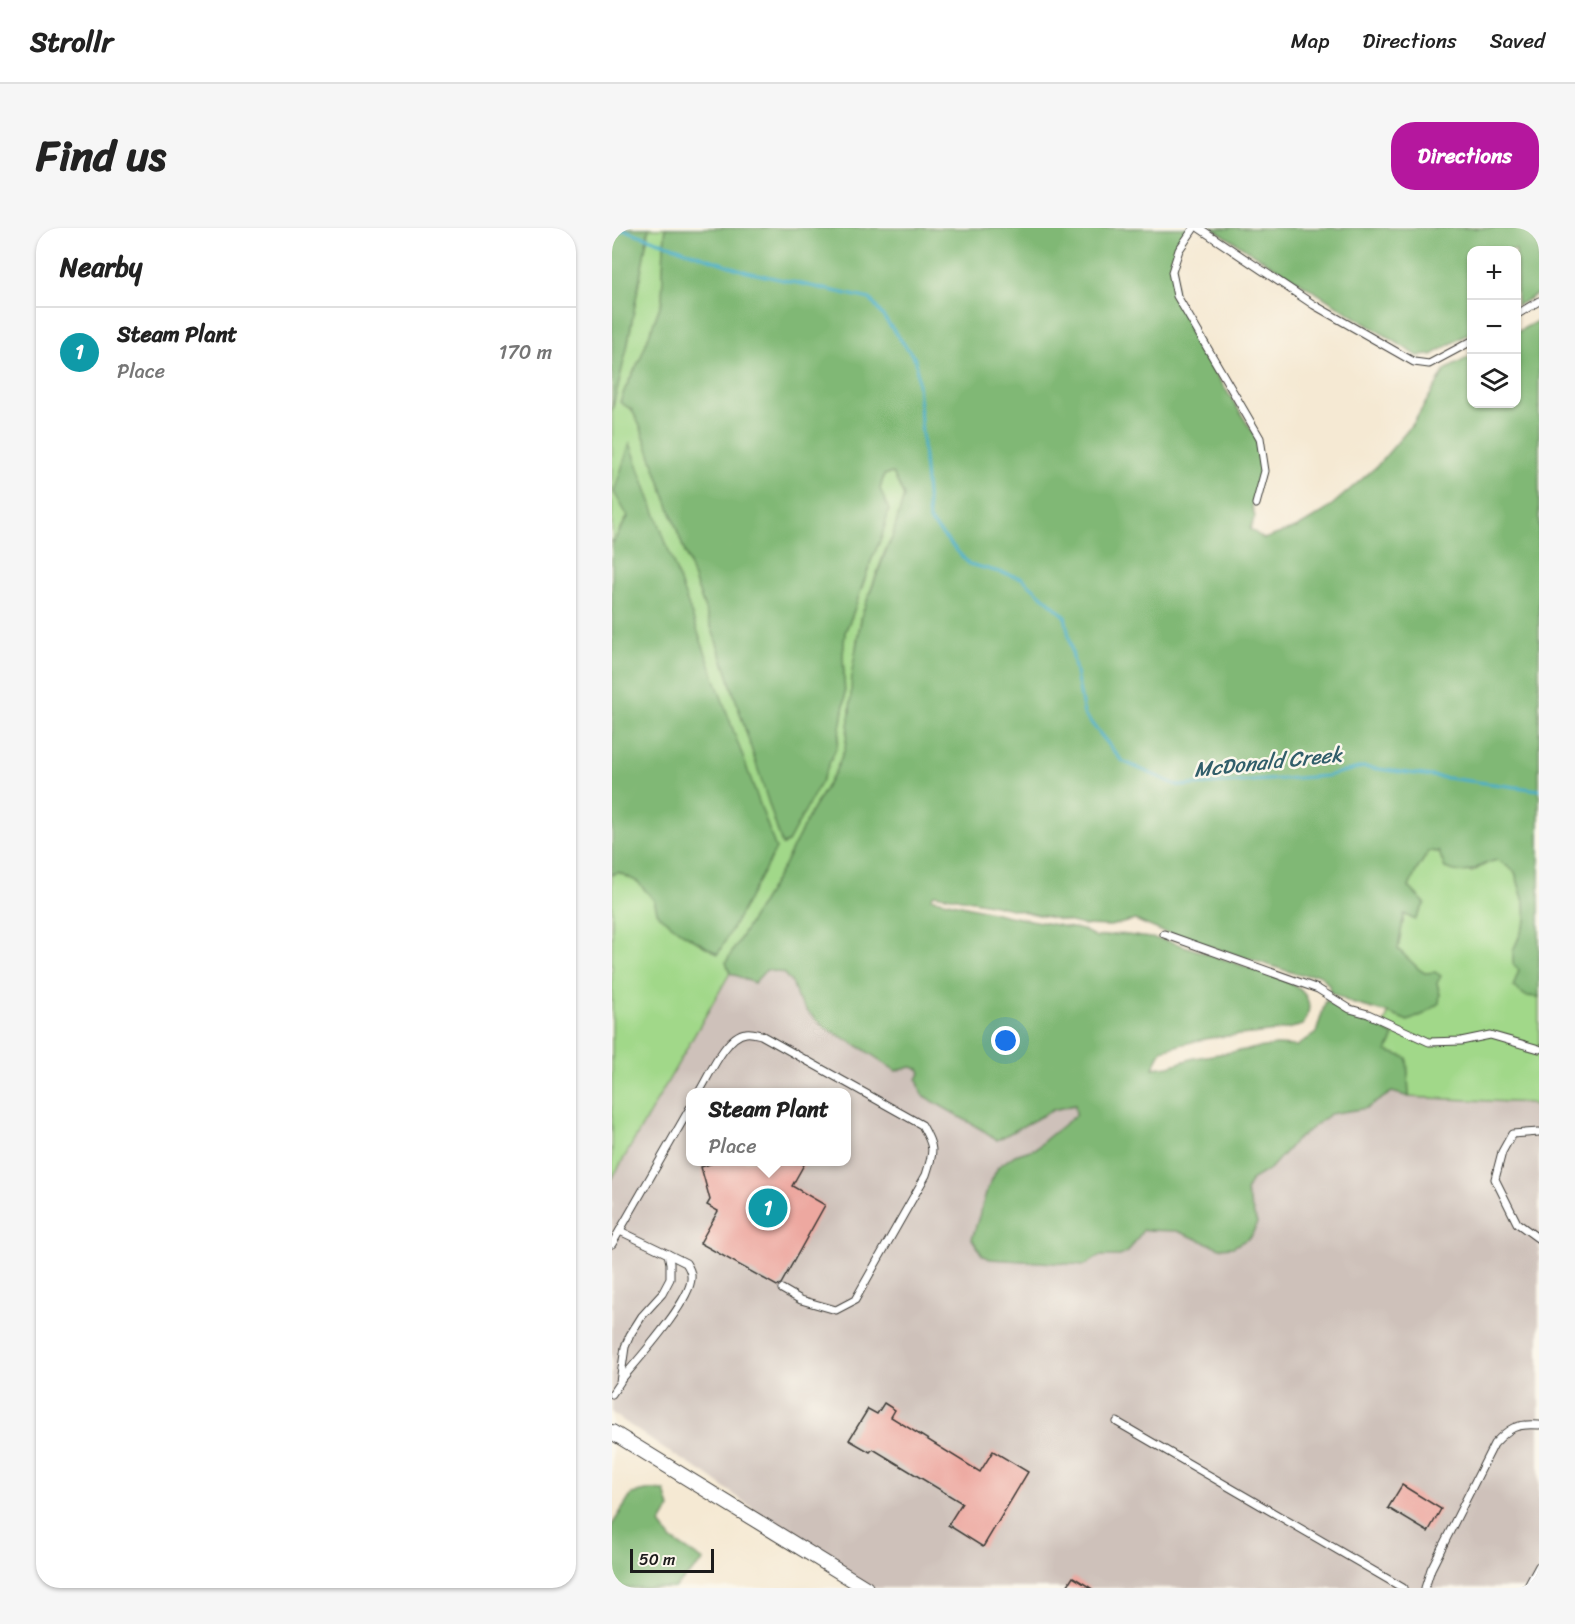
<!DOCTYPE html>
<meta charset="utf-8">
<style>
body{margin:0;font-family:Sriracha,sans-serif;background:#f6f6f6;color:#222}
.controls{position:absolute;right:18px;top:18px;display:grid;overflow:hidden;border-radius:12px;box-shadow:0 2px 4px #0004}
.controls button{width:54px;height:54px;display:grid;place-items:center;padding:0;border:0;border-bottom:2px solid #e0e0e0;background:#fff;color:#222;font:30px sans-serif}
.scale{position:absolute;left:18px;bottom:15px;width:84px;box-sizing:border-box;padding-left:6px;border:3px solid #1c1c1c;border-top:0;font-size:16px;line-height:21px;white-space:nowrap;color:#1c1c1c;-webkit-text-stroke:4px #fbf7ec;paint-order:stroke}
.you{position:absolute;left:394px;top:813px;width:21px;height:21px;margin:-15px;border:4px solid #fff;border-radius:50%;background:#1a73e8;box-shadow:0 0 0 9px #1a73e833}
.badge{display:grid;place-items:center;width:39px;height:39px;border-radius:50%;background:#b5179e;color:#fff;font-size:20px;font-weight:700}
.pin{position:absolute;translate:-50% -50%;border:3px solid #fff;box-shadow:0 2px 6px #0006}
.popup{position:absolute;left:74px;top:860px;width:165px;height:78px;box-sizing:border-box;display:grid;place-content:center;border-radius:12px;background:#fff;filter:drop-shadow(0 2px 4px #0005);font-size:20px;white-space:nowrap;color:#767676}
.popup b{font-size:22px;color:#222}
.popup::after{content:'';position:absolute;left:50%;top:100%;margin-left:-12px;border:12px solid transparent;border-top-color:#fff}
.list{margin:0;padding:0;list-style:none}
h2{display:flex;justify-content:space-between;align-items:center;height:78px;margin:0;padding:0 24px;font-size:26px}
h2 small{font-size:20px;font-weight:400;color:#767676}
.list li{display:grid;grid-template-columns:39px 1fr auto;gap:18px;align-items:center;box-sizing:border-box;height:90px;padding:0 24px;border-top:2px solid #e0e0e0}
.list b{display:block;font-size:22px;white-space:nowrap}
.list p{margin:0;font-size:20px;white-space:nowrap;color:#767676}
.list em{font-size:20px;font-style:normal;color:#767676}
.icon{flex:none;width:33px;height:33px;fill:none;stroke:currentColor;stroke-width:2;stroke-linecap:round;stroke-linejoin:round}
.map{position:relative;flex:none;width:927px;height:1360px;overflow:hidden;border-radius:24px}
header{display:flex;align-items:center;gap:36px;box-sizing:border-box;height:84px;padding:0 30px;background:#fff;border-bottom:2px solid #e0e0e0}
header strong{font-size:28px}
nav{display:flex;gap:33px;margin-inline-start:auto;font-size:21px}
.intro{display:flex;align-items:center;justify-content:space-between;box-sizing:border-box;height:144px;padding:0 36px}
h1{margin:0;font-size:42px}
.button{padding:15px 27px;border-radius:24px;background:#b5179e;color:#fff;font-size:21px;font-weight:700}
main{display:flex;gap:36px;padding:0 36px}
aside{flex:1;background:#fff;border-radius:24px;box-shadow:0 2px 4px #0004}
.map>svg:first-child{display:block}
</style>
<header>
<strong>Strollr</strong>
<nav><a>Map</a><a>Directions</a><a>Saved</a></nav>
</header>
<div class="intro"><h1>Find us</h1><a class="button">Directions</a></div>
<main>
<aside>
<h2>Nearby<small></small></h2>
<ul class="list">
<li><span class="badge" style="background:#0f9aa8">1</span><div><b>Steam Plant</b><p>Place</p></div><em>170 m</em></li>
</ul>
</aside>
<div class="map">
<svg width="927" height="1360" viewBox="0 0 927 1360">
<rect width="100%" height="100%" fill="#fbf7ec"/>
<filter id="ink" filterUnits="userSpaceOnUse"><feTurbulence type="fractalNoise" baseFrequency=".0167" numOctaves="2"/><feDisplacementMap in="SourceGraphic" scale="12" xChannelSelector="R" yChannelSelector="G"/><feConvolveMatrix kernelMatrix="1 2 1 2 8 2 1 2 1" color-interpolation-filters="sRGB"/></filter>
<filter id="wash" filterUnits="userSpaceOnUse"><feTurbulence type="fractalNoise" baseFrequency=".008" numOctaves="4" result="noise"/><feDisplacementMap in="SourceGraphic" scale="24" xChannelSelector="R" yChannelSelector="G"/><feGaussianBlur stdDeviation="1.35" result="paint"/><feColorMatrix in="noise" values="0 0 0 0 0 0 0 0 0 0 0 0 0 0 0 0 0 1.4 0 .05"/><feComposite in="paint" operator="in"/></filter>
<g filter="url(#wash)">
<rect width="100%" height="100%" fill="#f5e9d3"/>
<path fill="#cec1ba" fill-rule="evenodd" d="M154,742L171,745L182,756L185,770L269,834L284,843L299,839L307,841L352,890L385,912L441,882L463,877L464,887L434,911L425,921L403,927L386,939L375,962L366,988L378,1031L473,1037L488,1028H508L516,1024L531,1002L565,1003L608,1020L645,995L634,964L639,952L658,941L683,913L718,886L755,880L780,864L797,869L918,875L927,880V1360H251L92,1245L52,1221L0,1185V951L118,745L141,755ZM78,864H234V934H78Z"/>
<g fill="#a1d889" stroke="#5e7a52" stroke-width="1.5">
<path d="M37,0H54L52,17L50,73L29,129L13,161L8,174L20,182L29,200L113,438L171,617L176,614L210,550L225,518L233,471L231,427L233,404L240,388L259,333L270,308L268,261L272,247L281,245L292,269L280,310L273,323L250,386L245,411L238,484L233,521L223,544L199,584L170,641L114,734L118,745L0,951V647L6,644L26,654L72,706L106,726L16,288L0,316V181L15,120Z"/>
<path d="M817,623L827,624L833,640L860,644L879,633L886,632L903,644L913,677L914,693L901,723L908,742L914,768L927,769V880L918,875L797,869L795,830L774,823L782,808L771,801L776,785L796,793L828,767L825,755L808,742L786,721L797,659L804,643Z"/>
</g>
<g fill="#80b875" stroke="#4e6a48" stroke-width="1.5">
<path d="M0,0H37L15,120L0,183Z"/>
<path d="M54,0H578L564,21L563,69L596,133L645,211L649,245L640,279L643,289L638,301L652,311L686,299L713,283L765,238L801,196L833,142L859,128L860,176H904L905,104L927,92V769L914,768L901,759L907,742L901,736V723L914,693L913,677L903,644L886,632C862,636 862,651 833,640L827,624L817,623L804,643L797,659L813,675L803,692L792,686L786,721L808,742L813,745L823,744L829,748L825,755L828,767L827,775L812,786L796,793L776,785L739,775L718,764L717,757L707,746L688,747L549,703L523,692L498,698L471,697L378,676L322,666L319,670L397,688L471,702L484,709L508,706L546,711L560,714L671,751C692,761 705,773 691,797C664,805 635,806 606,809C587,811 568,817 550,822L541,840L557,838L582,830L664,817L685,818L704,805L714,772L735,785L756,793L782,808L775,823L795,830L797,869L780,864L755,880L718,886L683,913L658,941L639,952L634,964L645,995L639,1009L621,1019L608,1020L565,1003L531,1002L516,1024L508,1028H488L473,1037L378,1031L370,1027L360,1011L375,962L386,939L403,927L425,920L434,911L464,887L463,877L441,882L385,912L372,903L310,867L305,851L309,844L307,841L299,839L284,843L251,821L214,800L196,784L185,770L181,756L171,745L154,742L142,755L118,745L114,734L170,641L199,584L223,544L233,521L238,484L240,443L250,386L274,323L280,310L292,268L281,245L272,247L268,261L277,282L270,308L259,333L240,388L233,404L231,427L233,471L225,518L211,550L176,614L170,617L113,438L29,200L20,182L8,174L13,161L29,129L50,73L52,17Z"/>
<path d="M600,0H927V65L905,78L904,22H860L859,104L820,127L806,128Z"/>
<path d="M18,215L164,621L106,726L72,706L46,687L42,672L26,654L6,644L0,647V316L16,289L2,264Z"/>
<path d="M39,1262L53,1263L58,1280L48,1296L60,1312L92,1333L62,1360H0V1297L20,1266Z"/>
</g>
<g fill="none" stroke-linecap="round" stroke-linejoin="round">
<path stroke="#4aafc9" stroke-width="3" d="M0,6L13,2L135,44L258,71L304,132L317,292L357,336L410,350L453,388L472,486L510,533L567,558L714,548L751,539L927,562"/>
</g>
<g id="blocks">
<g fill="#eda8a0">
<path d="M101,933H194L180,958L213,977L169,1056L165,1058L88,1015L106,983L95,977L98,972L89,939L101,935Z"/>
<path d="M272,1175L283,1182L279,1189L368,1244L381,1223L416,1244L371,1319L336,1297L350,1275L261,1221L258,1224L237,1212L256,1181L265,1186Z"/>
<path d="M790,1257L829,1281L816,1304L776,1280Z"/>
<path d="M461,1349L479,1360H454Z"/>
</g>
</g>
</g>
<g filter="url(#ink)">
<use href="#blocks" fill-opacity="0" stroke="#3d3b37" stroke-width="1.5"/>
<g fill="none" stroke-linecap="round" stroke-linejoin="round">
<defs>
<g id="lane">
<path d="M582,0L567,22L560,44L565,68L648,210L653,243L644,276"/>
<path d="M587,0L702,77L802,134L817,136L860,113"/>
<path d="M904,87L927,73"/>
<path d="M552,706L706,761L738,781L756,786L817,814L849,813L878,807L927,821"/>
<path d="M87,864C97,848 114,807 134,805C139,804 145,806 149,807L310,897C323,920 322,922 314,947L243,1072L224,1082L189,1072L170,1061"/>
<path d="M927,904L900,906L890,924L883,951L905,995L927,1011"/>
<path d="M0,1016L78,880"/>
<path d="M9,1152C24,1134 82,1070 79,1048C79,1044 76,1038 74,1035L56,1026"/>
<path d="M0,1166L8,1154L13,1119L18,1107L30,1088L50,1066L58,1051V1035L56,1026L8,1003"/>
<path d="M505,1194L791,1360"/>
<path d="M813,1360L819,1341L882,1216C897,1200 904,1195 927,1197"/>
<path d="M915,1360L927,1338"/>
</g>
<path id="street" d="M0,1204L254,1360"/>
</defs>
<use href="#lane" stroke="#3d3b37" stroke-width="9"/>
<use href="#street" stroke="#3d3b37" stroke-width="16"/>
<use href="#lane" stroke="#fff" stroke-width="7"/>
<use href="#street" stroke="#fff" stroke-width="14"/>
</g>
</g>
<g text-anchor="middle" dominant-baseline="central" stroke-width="5" stroke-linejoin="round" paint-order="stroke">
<g font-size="21" font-style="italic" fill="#315e6a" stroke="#fbf7ec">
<text transform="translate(656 534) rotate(-6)">McDonald Creek</text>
</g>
</g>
</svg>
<div class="controls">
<button>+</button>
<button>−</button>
<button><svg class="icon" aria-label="layers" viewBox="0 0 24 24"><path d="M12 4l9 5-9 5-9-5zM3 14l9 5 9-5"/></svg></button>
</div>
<div class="scale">50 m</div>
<div class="you"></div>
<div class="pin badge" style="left:156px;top:980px;background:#0f9aa8">1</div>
<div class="popup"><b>Steam Plant</b>Place</div>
</div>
</main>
